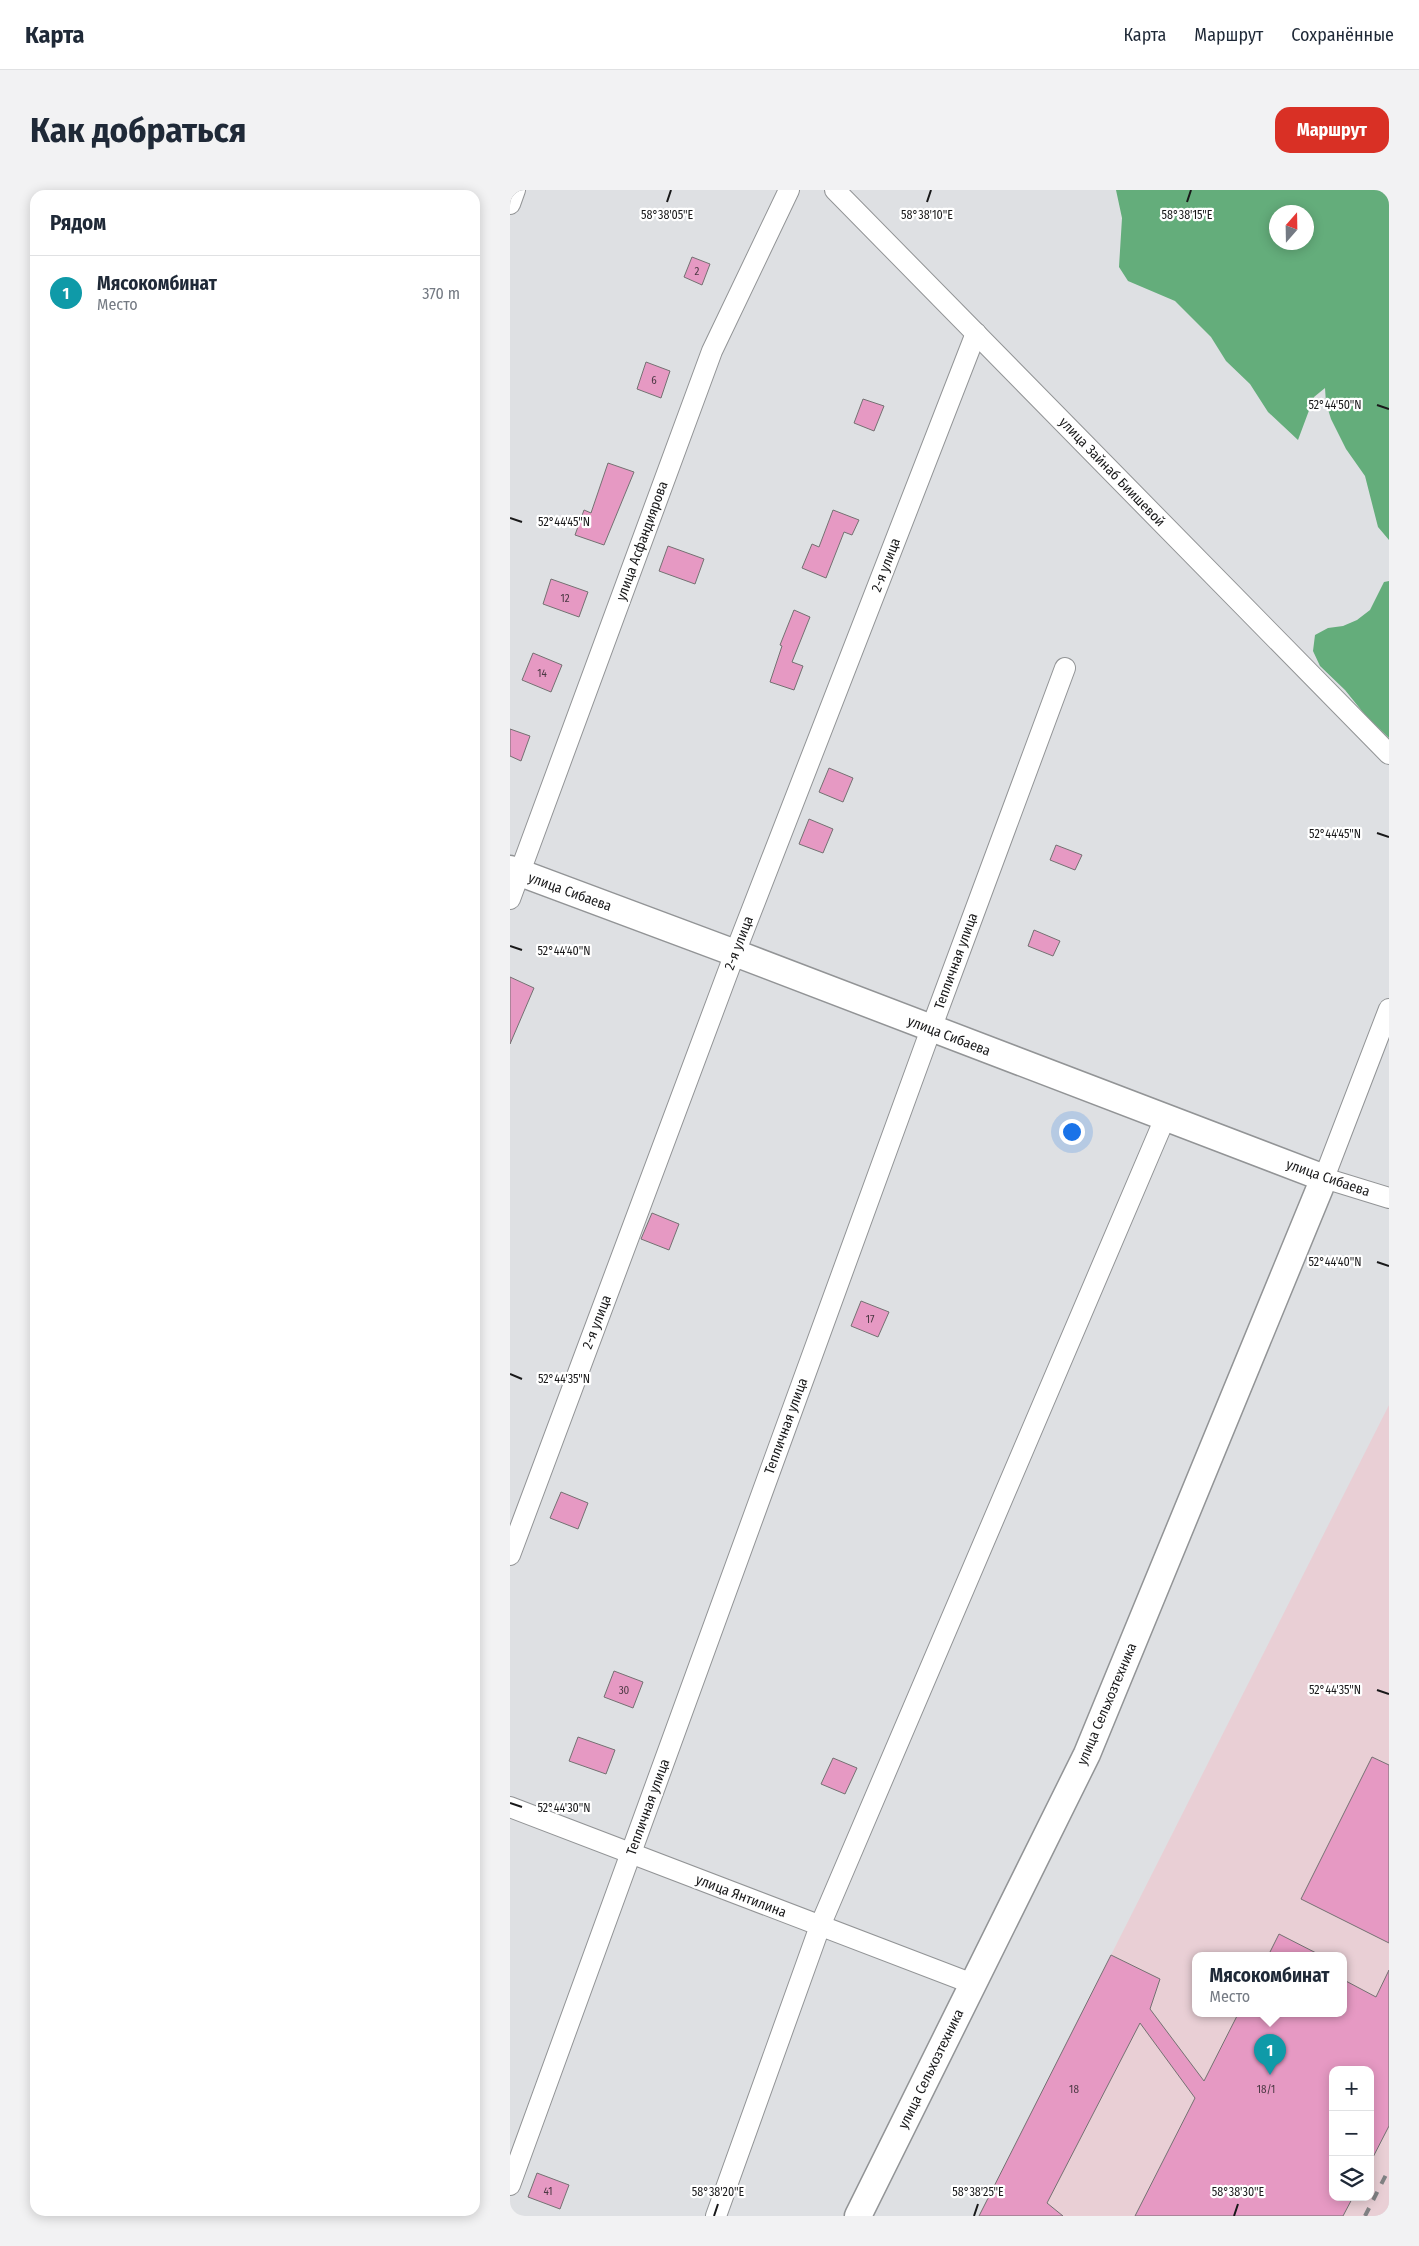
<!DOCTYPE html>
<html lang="ru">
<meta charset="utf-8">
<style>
body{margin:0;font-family:"Fira Sans Condensed",sans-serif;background:#f2f2f3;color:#1f2937}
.controls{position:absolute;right:15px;bottom:15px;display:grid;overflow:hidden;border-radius:10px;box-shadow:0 2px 12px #0003}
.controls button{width:45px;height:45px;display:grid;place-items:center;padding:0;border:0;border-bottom:1px solid #e0e1e3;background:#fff;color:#1f2937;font:25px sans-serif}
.compass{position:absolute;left:759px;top:15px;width:45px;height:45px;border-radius:50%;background:#fff;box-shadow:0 2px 12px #0003;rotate:20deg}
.you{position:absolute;left:561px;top:941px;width:18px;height:18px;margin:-12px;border:4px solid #fff;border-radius:50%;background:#1a73e8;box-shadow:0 0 0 8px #1a73e833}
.badge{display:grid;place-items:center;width:32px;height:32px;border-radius:50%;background:#d93025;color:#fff;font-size:16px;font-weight:700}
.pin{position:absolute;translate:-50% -41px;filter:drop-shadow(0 1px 2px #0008)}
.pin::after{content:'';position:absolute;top:26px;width:18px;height:15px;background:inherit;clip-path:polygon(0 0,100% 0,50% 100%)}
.popup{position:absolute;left:682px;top:1762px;width:155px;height:65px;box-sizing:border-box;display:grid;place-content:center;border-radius:10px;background:#fff;filter:drop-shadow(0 1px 4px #0005);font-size:16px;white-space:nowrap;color:#747a83}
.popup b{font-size:19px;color:#1f2937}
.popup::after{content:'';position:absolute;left:50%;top:100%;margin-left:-10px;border:10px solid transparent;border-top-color:#fff}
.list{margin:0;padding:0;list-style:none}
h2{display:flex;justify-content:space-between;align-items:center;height:65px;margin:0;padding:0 20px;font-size:21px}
h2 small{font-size:16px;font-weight:400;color:#747a83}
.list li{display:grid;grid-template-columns:32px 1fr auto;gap:15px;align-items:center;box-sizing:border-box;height:75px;padding:0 20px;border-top:1px solid #e0e1e3}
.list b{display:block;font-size:19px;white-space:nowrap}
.list p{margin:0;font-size:16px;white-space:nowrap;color:#747a83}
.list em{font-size:16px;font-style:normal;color:#747a83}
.icon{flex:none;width:28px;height:28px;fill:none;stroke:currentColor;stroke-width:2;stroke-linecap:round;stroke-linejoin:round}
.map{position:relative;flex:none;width:879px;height:2026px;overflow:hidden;border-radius:15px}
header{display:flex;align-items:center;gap:30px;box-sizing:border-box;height:70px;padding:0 25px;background:#fff;border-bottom:1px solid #e0e1e3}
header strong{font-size:24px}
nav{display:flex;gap:28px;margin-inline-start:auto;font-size:18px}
.intro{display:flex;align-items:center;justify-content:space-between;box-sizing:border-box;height:120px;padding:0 30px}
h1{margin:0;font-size:35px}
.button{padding:12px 22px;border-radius:15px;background:#d93025;color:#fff;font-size:18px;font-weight:700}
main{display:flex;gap:30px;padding:0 30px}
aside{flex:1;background:#fff;border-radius:15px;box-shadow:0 2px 12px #0003}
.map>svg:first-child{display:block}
</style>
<header>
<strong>Карта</strong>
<nav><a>Карта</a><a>Маршрут</a><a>Сохранённые</a></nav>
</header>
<div class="intro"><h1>Как добраться</h1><a class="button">Маршрут</a></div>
<main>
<aside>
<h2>Рядом<small></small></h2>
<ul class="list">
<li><span class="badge" style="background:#0f9aa8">1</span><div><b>Мясокомбинат</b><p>Место</p></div><em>370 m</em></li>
</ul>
</aside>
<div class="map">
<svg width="879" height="2026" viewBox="0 0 879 2026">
<rect width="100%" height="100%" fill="#dee0e3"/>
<path fill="#e9cfd5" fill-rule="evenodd" d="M879,1215V2026H469L601,1765ZM686,1766H834V1824H686ZM823,1880H860V2007H823Z"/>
<g fill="#64ad7b" fill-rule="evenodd">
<path d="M606,0H879V350L868,337L855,286L836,259L821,229L816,213L815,198L804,207L788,250L758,222L740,194L716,171L701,147L665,111L618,91L609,77L612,28ZM796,22V52H766V22Z"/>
<path d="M879,391V548L856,526L835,500L810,476L803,461L805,445L818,438L833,436L847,430L860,420L874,392Z"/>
</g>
<g fill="#e699c3" stroke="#747172">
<path d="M182,67L200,74L192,95L174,87Z"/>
<path d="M136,172L160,181L151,208L127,199Z"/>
<path d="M353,209L374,216L364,241L344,233Z"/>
<path d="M98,273L124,282L94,355L65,345L74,320L81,323Z"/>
<path d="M323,320L349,330L342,345L334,342L316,388L292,378L302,354L309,357Z"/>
<path d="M158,356L194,369L185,394L149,381Z"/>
<path d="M41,389L78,402L69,427L33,414Z"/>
<path d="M284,420L300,427L282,472L293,476L284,500L260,492L272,456L270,455Z"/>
<path d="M23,463L52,475L41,502L12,490Z"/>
<path d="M0,539L20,546L11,571L0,566Z"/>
<path d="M319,578L343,588L333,612L309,602Z"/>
<path d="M299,629L323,639L313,663L289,654Z"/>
<path d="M546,655L572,665L565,680L540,670Z"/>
<path d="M524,740L550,751L543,766L518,756Z"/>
<path d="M0,787L24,798L0,854Z"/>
<path d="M142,1023L169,1034L159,1060L131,1049Z"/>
<path d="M351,1111L379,1122L368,1147L341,1136Z"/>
<path d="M51,1302L78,1313L68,1339L40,1328Z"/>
<path d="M104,1481L133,1492L123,1518L94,1507Z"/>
<path d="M68,1547L105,1560L96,1584L59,1571Z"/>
<path d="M862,1567L879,1575V1753L791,1709Z"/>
<path d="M323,1568L347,1578L335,1604L311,1594Z"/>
<path d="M769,1744L812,1766H758Z"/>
<path d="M601,1765L650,1789L640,1819L694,1891L728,1824H834V1790L866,1807L879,1780V1936L860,1973V1880H823V2007H843L833,2026H625L685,1908L630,1833L537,2013L553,2026H469Z"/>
<path d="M27,1983L59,1995L50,2019L18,2007Z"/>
</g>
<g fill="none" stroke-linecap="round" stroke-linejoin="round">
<defs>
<g id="minor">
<path d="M325,0L879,564"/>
<path d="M0,14L5,0"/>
<path d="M0,709L202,161L279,0"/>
<path d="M879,819L814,988L879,1008"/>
<path d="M0,1365L225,763L466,143"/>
<path d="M0,1617L463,1794"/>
<path d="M0,1995L421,839L555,478"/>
<path d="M206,2026L310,1736L655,928"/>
</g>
<path id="major" d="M0,679L225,763L814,988L577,1564L348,2026"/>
</defs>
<use href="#minor" stroke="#929496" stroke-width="22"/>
<use href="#major" stroke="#929496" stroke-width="29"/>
<use href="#minor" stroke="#fff" stroke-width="20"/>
<use href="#major" stroke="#fff" stroke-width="26"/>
<path stroke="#818284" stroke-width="4" stroke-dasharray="9 9" stroke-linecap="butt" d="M855,2026L879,1979"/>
</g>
<path fill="none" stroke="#19191a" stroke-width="2" d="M157,12L161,0M417,12L421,0M677,12L681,0M867,215L879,219M0,328L12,332M867,643L879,647M0,756L12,760M867,1072L879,1076M0,1184L12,1189M867,1500L879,1504M0,1613L12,1617M204,2026L208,2014M464,2026L468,2014M724,2026L728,2014"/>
<g text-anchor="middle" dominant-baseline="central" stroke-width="4.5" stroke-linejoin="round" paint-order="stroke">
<g font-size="11" fill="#4c3944">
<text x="187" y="81">2</text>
<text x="144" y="190">6</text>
<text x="55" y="408">12</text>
<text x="32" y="483">14</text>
<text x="360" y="1129">17</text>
<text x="114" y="1500">30</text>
<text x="564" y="1899">18</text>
<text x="756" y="1899">18/1</text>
<text x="38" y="2001">41</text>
</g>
<g font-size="14" fill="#19191a" stroke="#fff">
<text transform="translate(602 282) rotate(46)">улица Зайнаб Биишевой</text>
<text transform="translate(132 351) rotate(-70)">улица Асфандиярова</text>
<text transform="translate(376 375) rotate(-69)">2-я улица</text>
<text transform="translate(60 702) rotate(20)">улица Сибаева</text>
<text transform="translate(229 753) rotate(-69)">2-я улица</text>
<text transform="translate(446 771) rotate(-70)">Тепличная улица</text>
<text transform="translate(439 846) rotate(21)">улица Сибаева</text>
<text transform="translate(818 988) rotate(19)">улица Сибаева</text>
<text transform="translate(87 1132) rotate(-69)">2-я улица</text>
<text transform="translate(276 1236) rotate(-70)">Тепличная улица</text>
<text transform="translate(597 1514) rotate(-67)">улица Сельхозтехника</text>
<text transform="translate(138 1617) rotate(-70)">Тепличная улица</text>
<text transform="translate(231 1706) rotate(21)">улица Янтилина</text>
<text transform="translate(421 1879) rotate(-64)">улица Сельхозтехника</text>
</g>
</g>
<g font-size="12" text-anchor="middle" fill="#19191a" stroke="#fff" stroke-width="4.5" stroke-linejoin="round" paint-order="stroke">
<text x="157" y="29">58°38'05"E</text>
<text x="417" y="29">58°38'10"E</text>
<text x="677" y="29">58°38'15"E</text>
<text x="825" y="219">52°44'50"N</text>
<text x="54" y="336">52°44'45"N</text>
<text x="825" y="648">52°44'45"N</text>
<text x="54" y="765">52°44'40"N</text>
<text x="825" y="1076">52°44'40"N</text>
<text x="54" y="1193">52°44'35"N</text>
<text x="825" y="1504">52°44'35"N</text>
<text x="54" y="1622">52°44'30"N</text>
<text x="208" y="2006">58°38'20"E</text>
<text x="468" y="2006">58°38'25"E</text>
<text x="728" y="2006">58°38'30"E</text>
</g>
</svg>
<div class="controls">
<button>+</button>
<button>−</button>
<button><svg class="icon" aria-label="layers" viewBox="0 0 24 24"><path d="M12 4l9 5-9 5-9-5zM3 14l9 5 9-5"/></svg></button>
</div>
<svg class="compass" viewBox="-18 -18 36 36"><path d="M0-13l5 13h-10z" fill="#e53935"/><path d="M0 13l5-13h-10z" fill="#747a83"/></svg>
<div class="you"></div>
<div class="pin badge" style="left:760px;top:1885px;background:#0f9aa8">1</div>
<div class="popup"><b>Мясокомбинат</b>Место</div>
</div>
</main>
